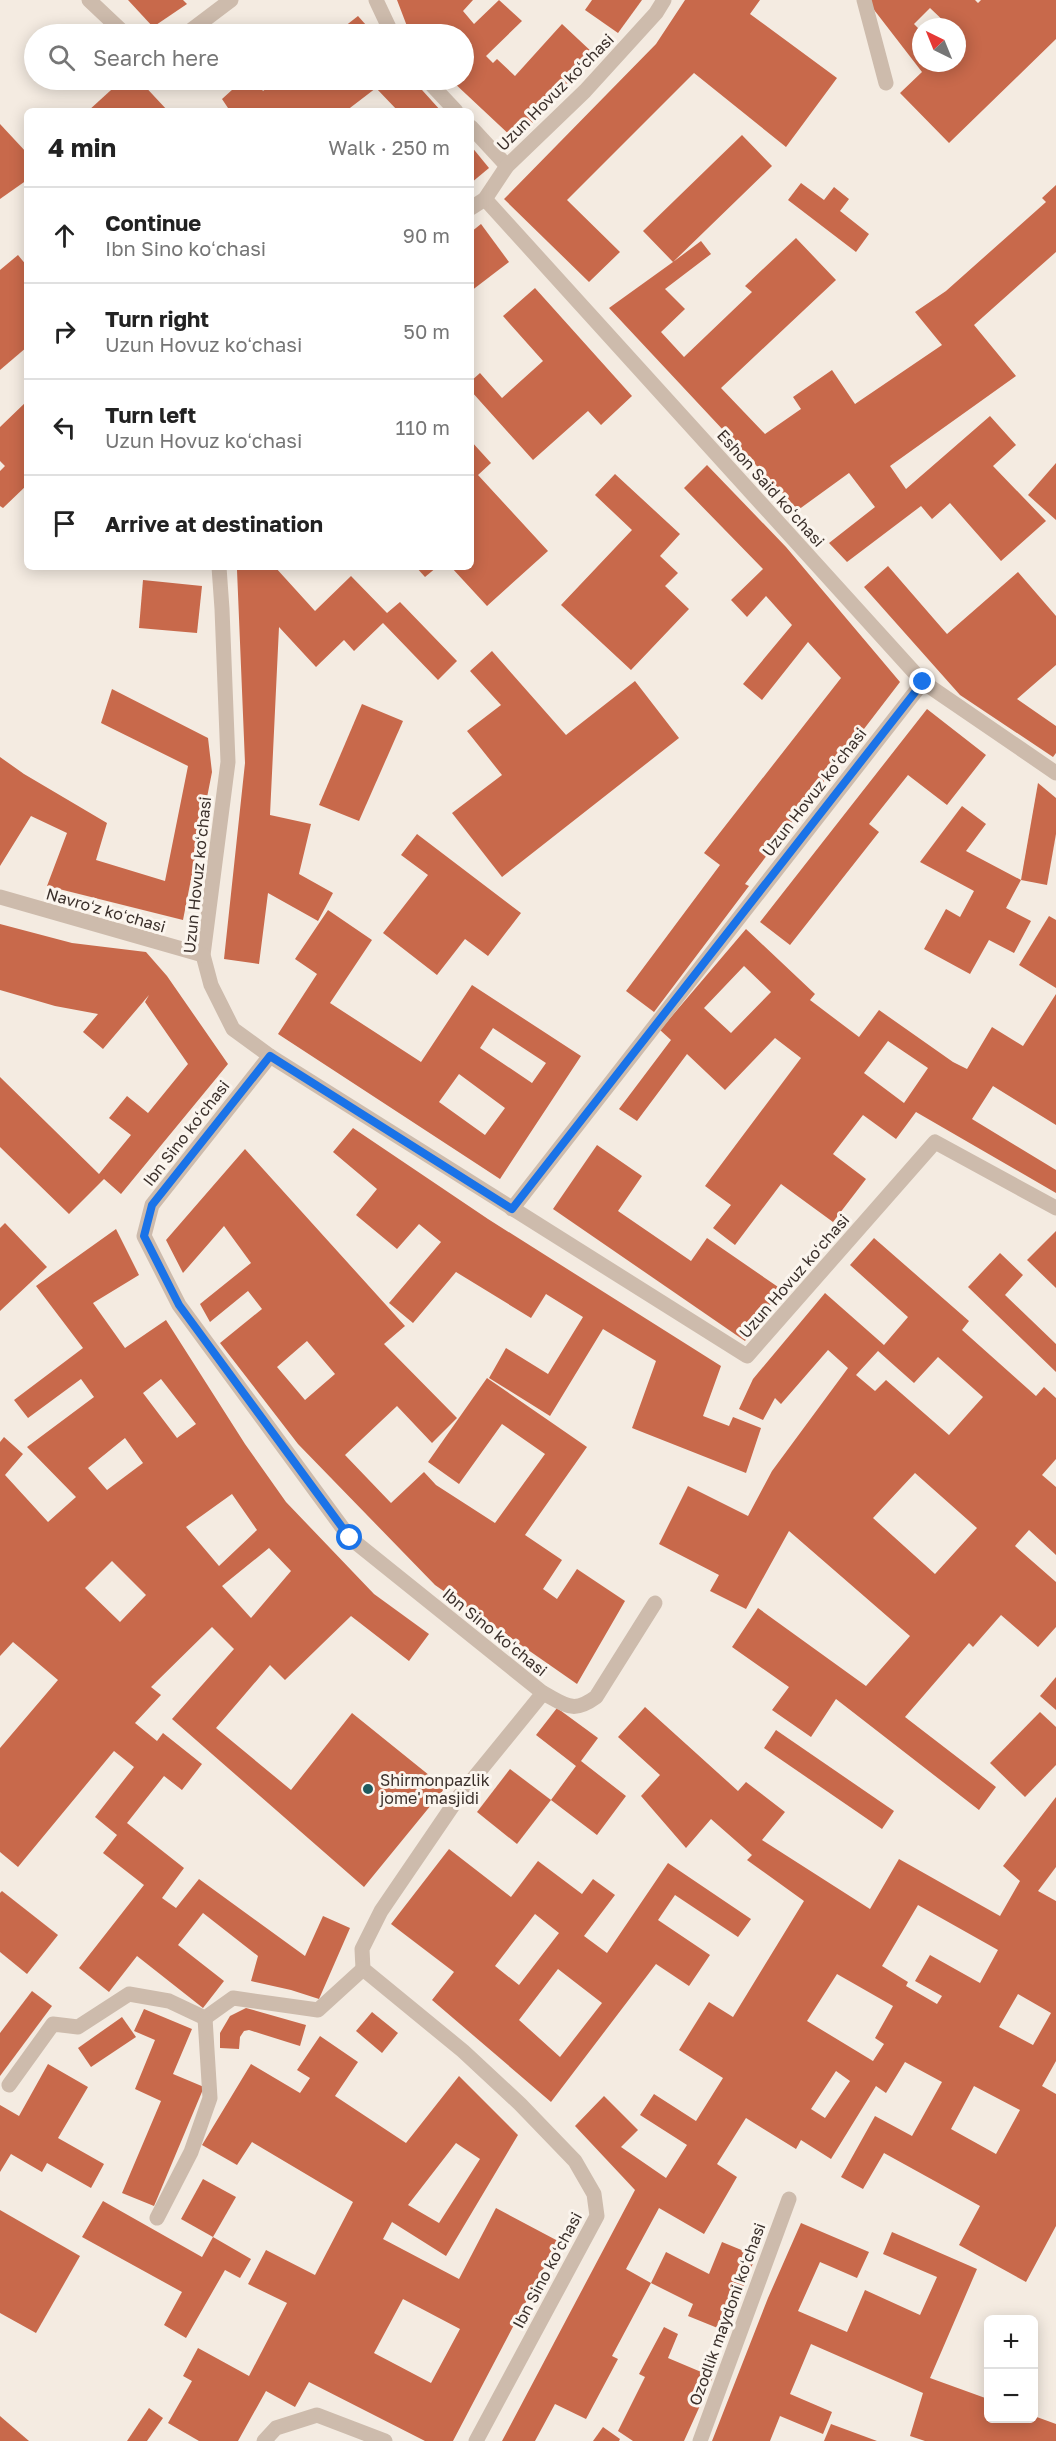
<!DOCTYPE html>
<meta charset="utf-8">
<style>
body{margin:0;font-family:"Golos Text",sans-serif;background:#f6f6f6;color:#222}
.controls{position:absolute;right:18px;bottom:18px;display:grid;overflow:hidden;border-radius:9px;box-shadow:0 3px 15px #0003}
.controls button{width:54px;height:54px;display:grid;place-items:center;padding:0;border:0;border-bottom:2px solid #e0e0e0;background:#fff;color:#222;font:30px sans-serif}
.compass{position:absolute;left:912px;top:18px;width:54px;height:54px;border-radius:50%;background:#fff;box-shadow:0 3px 15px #0003;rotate:317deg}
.stop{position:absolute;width:18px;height:18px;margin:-14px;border:4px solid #1a73e8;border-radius:50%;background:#fff}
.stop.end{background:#1a73e8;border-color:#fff;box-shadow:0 2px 6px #0008}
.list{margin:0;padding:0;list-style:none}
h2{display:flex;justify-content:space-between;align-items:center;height:78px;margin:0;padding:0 24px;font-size:26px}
h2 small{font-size:20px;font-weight:400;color:#767676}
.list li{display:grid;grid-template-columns:39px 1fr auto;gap:18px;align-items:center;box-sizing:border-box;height:96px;padding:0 24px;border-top:2px solid #e0e0e0}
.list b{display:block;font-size:22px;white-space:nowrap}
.list p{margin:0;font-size:20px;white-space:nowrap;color:#767676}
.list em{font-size:20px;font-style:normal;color:#767676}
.icon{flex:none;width:33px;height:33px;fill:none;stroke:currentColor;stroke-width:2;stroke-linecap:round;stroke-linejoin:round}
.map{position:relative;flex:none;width:1056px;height:2441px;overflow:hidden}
.search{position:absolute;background:#fff;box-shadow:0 3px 15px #0003;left:24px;top:24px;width:450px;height:66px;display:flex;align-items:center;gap:15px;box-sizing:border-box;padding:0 21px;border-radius:33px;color:#767676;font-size:22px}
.panel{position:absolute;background:#fff;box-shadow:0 3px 15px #0003;left:24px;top:108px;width:450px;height:462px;border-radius:9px}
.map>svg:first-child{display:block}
</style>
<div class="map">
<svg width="1056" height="2441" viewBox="0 0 1056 2441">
<rect width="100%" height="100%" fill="#f4ebe1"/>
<g fill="#c8694b" fill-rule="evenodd">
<path d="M128,0H183L187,4L153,27Z"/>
<path d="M397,0H473L463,11L474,24L499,0L522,21L486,56L493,63L497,59L515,76L562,24L594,54L516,141L451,80H464V34H410Z"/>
<path d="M592,0H642L618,33L585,10Z"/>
<path d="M685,0H760L750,14L837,78L786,147L694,73L567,200L620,252L589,282L504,199L656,44Z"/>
<path d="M871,0H975L978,3L981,0H1056V39L949,143L900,93L922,72L868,2ZM930,8L950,27H957V63H921V31L914,24Z"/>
<path d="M358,16L374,34H335Z"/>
<path d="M122,80H139L168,111H88Z"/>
<path d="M243,80H255L263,91L277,80H413L441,111H398L376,88L346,111H230L222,99Z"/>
<path d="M0,124L27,153V180L0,199Z"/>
<path d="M742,135L772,166L673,262L701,241L711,254L665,289L685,309L661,332L684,357L752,292L745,286L796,238L836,280L721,388L765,434L801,409L793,397L832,370L855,404L942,345L915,312L946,291L1046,202L1042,198L1056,185V252L974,325L1016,376L890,466L906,489L990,416L1016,445L993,466L1046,521L1001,561L950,503L932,519L921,506L847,562L829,543L875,507L849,473L798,510L609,308L673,262L643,231Z"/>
<path d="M471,146L489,168L471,183Z"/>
<path d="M801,183L824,200L834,187L849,199L840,211L869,234L856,252L788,200Z"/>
<path d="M481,224L509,262L471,291V232Z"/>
<path d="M18,255L27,266V347L0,370V270Z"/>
<path d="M535,288L632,396L601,425L588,411L533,460L471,391V381L480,373L502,398L543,361L503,316Z"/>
<path d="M27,401V485L3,508L0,506V471L5,466L0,461V427Z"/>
<path d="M471,441L491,463L478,475L548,551L487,606L451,567H471Z"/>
<path d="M1056,463V520L1028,495Z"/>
<path d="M707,465L786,547L900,682L745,884L749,886L654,1012L626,991L720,865L704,853L841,678L808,642L762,700L743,684L792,625L766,596L747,617L731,600L763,569L684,488Z"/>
<path d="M615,474L680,534L660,556L678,573L665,586L689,609L631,670L561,605L632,530L595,495Z"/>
<path d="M888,566L947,634L1018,572L1056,616V665L1017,699L1056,726V753L1053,757L960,695L864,587Z"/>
<path d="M241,567H275L315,611L351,576L387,613L400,602L457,661L438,680L383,623L354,651L344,640L316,667L279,627L270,815L311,824L299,874L333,893L318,921L268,893L259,964L224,959L245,763L237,570Z"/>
<path d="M416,567H437L425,577Z"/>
<path d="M143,580L202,586L197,633L139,628Z"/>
<path d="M492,651L566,735L635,681L679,738L502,877L452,813L502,775L467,731L501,705L470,671Z"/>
<path d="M112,689L208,738L212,772L183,920L47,886L67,833L31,816L0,866V757L24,774L107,823L96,860L165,881L188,766L101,723Z"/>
<path d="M362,704L403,721L359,821L319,805Z"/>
<path d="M927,709L986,755L947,805L908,775L869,824L879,832L790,945L760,922Z"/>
<path d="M1038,783L1056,798V834L1047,885L1021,880Z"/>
<path d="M962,806L986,824L966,851L1021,880L1006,908L1031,921L1014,953L989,940L970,974L924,949L946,909L960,917L974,891L920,862Z"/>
<path d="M417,834L521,913L488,956L465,939L437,975L383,933L428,875L401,855Z"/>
<path d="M328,910L372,940L330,1003L421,1062L472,985L581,1056L500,1179L278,1034L317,974L295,959ZM493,1028L546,1063L532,1083L480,1048ZM459,1074L505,1108L485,1135L439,1102Z"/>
<path d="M1049,916L1056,920V988L1019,965Z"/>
<path d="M0,924L72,943L146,952L167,976L228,1064L121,1194L104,1179L69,1214L0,1147V1077L99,1174L131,1135L109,1118L127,1096L148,1113L188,1064L145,1002L149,995L103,1049L83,1032L98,1014L55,1006L0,990Z"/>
<path d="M746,929L815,994L810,1000L859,1037L879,1010L953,1062L967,1069L992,1027L1023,1046L1056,994V1125L993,1086L972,1119L1056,1170V1193L916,1112L896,1139L863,1115L833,1154L866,1179L833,1222L781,1184L735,1245L713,1228L731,1205L705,1186L801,1058L775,1038L725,1090L687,1054L637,1121L619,1109L671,1040L660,1030ZM744,966L771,992L731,1033L704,1008ZM888,1041L928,1068L904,1103L864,1073Z"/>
<path d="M353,1128L488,1219L721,1366L703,1416L729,1426L733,1417L761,1428L746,1473L632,1428L656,1361L603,1329L550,1416L489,1378L506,1348L548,1374L583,1317L546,1294L531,1318L456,1272L413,1323L389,1303L441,1242L419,1224L397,1249L356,1215L377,1189L333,1152Z"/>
<path d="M597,1145L642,1176L618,1211L691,1261L707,1238L781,1289L745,1341L553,1209Z"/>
<path d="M245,1149L405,1326L384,1344L457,1418L432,1443L397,1406L345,1455L391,1503L424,1472L436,1485L495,1523L545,1454L502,1424L459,1484L428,1462L487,1378L587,1447L525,1535L562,1560L543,1589L557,1599L577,1569L625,1601L577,1684L435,1585L298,1444L220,1343L262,1309L248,1291L210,1322L200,1304L251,1263L224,1226L183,1273L166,1240ZM307,1341L335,1374L305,1400L277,1367Z"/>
<path d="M5,1223L47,1267L0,1311V1228Z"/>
<path d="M116,1229L139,1275L93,1303L125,1348L166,1320L245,1444L286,1502L374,1594L429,1634L409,1661L351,1616L285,1680L270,1665L216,1728L291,1790L352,1713L445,1788L364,1887L172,1719L234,1649L212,1627L151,1687L161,1695L135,1723L157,1741L163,1733L202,1764L182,1790L164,1776L127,1823L184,1868L162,1898L176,1908L199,1879L305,1956L323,1916L350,1928L319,1999L291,1990L251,1981L258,1956L203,1913L178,1945L224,1981L203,2008L137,1956L109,1992L79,1968L144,1885L103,1853L117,1835L95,1817L134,1767L114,1751L18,1867L0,1852V1748L58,1680L13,1642L0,1656V1442L4,1437L23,1454L5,1475L48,1522L76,1497L27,1447L94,1397L81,1379L28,1418L14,1400L83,1348L36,1286ZM161,1379L196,1424L177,1438L143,1393ZM125,1438L143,1463L107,1490L88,1468ZM232,1494L257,1530L219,1566L186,1527ZM269,1548L291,1571L251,1618L222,1586ZM112,1561L146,1595L120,1622L85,1588Z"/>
<path d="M1056,1231V1288L1027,1260Z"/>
<path d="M874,1238L969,1321L962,1330L1036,1396L1044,1387L1056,1398V1459L1042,1475L1056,1487V1555L1029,1530L1015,1546L1056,1582V1627L1038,1647L1001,1615L973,1647L969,1643L905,1717L996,1787L979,1810L836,1699L811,1737L772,1710L789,1687L732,1647L758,1608L866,1686L910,1636L789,1531L746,1609L710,1591L719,1575L659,1544L688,1486L748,1516L772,1471L848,1368L828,1350L781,1404L775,1398L763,1420L739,1409L753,1379L825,1293L884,1345L908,1317L850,1265ZM878,1351L914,1383L938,1357L983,1397L949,1435L886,1380L875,1391L856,1375ZM915,1473L977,1528L935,1574L873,1518Z"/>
<path d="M1000,1253L1023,1275L1005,1295L1056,1344V1372L968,1287Z"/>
<path d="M1056,1677V1710L1040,1696Z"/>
<path d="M645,1707L738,1791L746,1782L785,1812L762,1840L870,1909L899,1859L1000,1916L1020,1881L1003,1866L1056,1797V1867L1038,1891L1056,1901V2061L1042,2086L1056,2094V2226L1026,2282L959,2245L980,2206L884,2153L863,2189L841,2177L875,2116L912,2136L942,2082L905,2062L886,2093L876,2086L831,2159L801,2140L796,2149L746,2118L717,2164L737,2177L704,2234L659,2208L626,2269L651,2283L612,2356L618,2359L586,2419L555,2404L535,2441H502L635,2190L575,2126L604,2096L638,2130L621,2147L666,2178L687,2145L640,2115L654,2094L696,2121L723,2078L679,2050L709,2002L733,2017L804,1901L747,1860L752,1855L711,1819L686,1848L641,1796L660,1775L618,1737ZM918,1905L998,1950L980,1983L930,1955L915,1981L942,1996L937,2004L906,1986L908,1982L882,1966ZM837,1974L893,2006L875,2038L884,2044L873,2061L807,2021ZM1018,1994L1051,2013L1033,2045L999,2027ZM836,2071L850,2081L825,2118L811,2109ZM974,2086L1020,2110L996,2154L951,2129Z"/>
<path d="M557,1708L598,1738L581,1761L626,1796L597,1835L551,1800L576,1766L536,1735Z"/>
<path d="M1040,1712L1056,1727V1765L1025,1797L990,1763Z"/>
<path d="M776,1730L894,1811L882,1829L764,1748Z"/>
<path d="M510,1769L551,1800L517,1844L477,1812Z"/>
<path d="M449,1849L511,1897L538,1861L582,1894L593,1879L615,1895L584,1936L607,1953L668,1863L751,1919L738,1937L675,1895L658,1920L710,1955L689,1986L656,1964L551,2102L432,2000L454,1972L391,1924ZM535,1914L559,1933L519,1985L495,1966ZM558,1969L602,2003L560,2057L519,2020Z"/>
<path d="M2,1891L58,1935L27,1974L0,1952V1893Z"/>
<path d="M32,1991L52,2006L0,2076V2033Z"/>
<path d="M246,2008L306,2025L300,2046L249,2030L244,2031L240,2037L239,2049L220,2048V2033L230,2016Z"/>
<path d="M144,2009L192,2029L173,2074L204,2087L154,2206L122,2193L161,2101L135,2089L155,2040L134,2031Z"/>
<path d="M372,2012L398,2033L382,2053L356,2031Z"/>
<path d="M122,2017L136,2037L91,2067L78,2048Z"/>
<path d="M320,2036L358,2062L335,2096L406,2143L459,2076L518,2135L446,2256L392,2222L383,2239L459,2279L496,2208L558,2241L453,2441H425L309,2382L295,2407L266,2391L238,2441H199L168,2423L192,2381L183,2376L198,2348L249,2376L287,2303L248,2284L266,2250L315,2275L353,2202L252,2142L237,2165L202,2145L251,2064L300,2093L310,2078L297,2070ZM456,2143L480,2159L439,2223L408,2205ZM403,2299L460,2329L431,2383L374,2353Z"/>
<path d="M48,2064L88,2087L58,2138L104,2164L91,2188L47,2163L42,2172L11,2154L0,2172V2105L19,2116Z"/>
<path d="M203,2179L236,2197L213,2237L181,2219Z"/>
<path d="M103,2201L202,2257L213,2237L251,2259L240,2278L225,2270L186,2338L164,2325L182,2292L82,2237Z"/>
<path d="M0,2210L80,2256L36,2333L0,2313Z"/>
<path d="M801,2223L869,2252L857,2278L820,2262L798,2311L847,2332L865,2290L920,2315L937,2277L883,2254L892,2232L977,2269L930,2378L988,2399V2418H1034V2416L1056,2424V2441H925L910,2436L923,2393L811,2344L790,2394L832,2412L823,2434L780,2416L770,2441H712L768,2298Z"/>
<path d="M722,2242L756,2256L725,2331L688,2316L693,2304L651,2283L666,2252L709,2274Z"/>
<path d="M664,2327L678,2334L668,2358L713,2377L684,2441H633L618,2431L645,2377L639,2374Z"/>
<path d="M149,2408L163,2418L147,2441H127Z"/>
<path d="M0,2416L29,2441H0Z"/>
<path d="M831,2424L877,2441H824Z"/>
<path d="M603,2427L620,2439L619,2441H593Z"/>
</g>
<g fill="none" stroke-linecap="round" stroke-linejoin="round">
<g stroke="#cdbbac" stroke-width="15">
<path d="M89,0L125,34"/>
<path d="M376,0L392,34"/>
<path d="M864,0L886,83"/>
<path d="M186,34L231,0"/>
<path d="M427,80L456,111"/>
<path d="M471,127L507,166"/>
<path d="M485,199L923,682L1056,773"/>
<path d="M471,208L485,199L507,166L585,91L656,13L664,0"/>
<path d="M219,567L222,609L228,762L203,955L211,985L233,1029L270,1056L747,1356L935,1142L1056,1208"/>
<path d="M0,897L203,955"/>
<path d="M270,1056L152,1205L144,1236L179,1305L350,1538L543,1693L460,1795L381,1911L362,1949L363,1969L463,2051L520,2104L575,2161L594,2194L597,2216L476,2441"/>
<path d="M512,1209L923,682"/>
<path d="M543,1693C566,1705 573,1714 596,1697L655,1603"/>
<path d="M9,2085L53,2024L78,2027L129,1994L169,2001L205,2018L233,1998L318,2010L363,1969"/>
<path d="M157,2218L191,2152L210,2098L205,2018"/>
<path d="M264,2441L276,2428L317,2415L385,2441"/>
<path d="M700,2441L789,2199"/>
</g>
</g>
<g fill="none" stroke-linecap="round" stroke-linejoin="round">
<path stroke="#1a73e8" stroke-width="8" d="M350,1538L179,1305L144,1236L152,1205L270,1056L512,1209L923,682"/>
</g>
<circle fill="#1f5a5e" stroke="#fbf5ee" stroke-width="2" cx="368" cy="1789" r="6"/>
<g text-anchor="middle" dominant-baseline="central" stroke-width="6" stroke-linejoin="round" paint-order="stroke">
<g font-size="16" fill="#3b302b" stroke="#fbf5ee">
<text transform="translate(555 92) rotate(-45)">Uzun Hovuz koʻchasi</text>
<text transform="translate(771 488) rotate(48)">Eshon Said koʻchasi</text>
<text transform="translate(814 792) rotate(-52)">Uzun Hovuz koʻchasi</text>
<text transform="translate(197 875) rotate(-84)">Uzun Hovuz koʻchasi</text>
<text transform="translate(106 910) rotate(16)">Navroʻz koʻchasi</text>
<text transform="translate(186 1133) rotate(-52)">Ibn Sino koʻchasi</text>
<text transform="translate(794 1276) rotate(-49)">Uzun Hovuz koʻchasi</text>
<text transform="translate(495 1632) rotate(39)">Ibn Sino koʻchasi</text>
<text transform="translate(547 2270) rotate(-62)">Ibn Sino koʻchasi</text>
<text transform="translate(727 2314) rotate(-70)">Ozodlik maydoni koʻchasi</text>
</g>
<g font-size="16" fill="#3b302b" stroke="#fbf5ee" text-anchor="start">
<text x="380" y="1780">Shirmonpazlik<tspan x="380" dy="18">jome' masjidi</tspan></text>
</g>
</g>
</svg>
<div class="controls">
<button>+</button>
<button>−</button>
</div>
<svg class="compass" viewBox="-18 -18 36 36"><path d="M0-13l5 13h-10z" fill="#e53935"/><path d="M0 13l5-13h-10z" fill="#767676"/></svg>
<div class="stop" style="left:350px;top:1538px"></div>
<div class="stop end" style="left:923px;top:682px"></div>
<div class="search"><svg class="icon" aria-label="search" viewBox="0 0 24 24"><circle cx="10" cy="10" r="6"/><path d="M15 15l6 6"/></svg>Search here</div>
<section class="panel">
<h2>4 min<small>Walk · 250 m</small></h2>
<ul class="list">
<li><svg class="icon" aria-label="ahead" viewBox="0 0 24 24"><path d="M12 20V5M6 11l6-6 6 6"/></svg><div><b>Continue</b><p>Ibn Sino koʻchasi</p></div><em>90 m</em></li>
<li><svg class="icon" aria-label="right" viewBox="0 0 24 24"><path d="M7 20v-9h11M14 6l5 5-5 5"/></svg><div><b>Turn right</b><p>Uzun Hovuz koʻchasi</p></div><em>50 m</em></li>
<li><svg class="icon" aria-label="left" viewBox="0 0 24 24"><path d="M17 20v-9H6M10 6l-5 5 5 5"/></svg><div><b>Turn left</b><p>Uzun Hovuz koʻchasi</p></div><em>110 m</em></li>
<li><svg class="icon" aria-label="arrive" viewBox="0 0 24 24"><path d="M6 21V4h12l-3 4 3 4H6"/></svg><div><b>Arrive at destination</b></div></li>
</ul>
</section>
</div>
